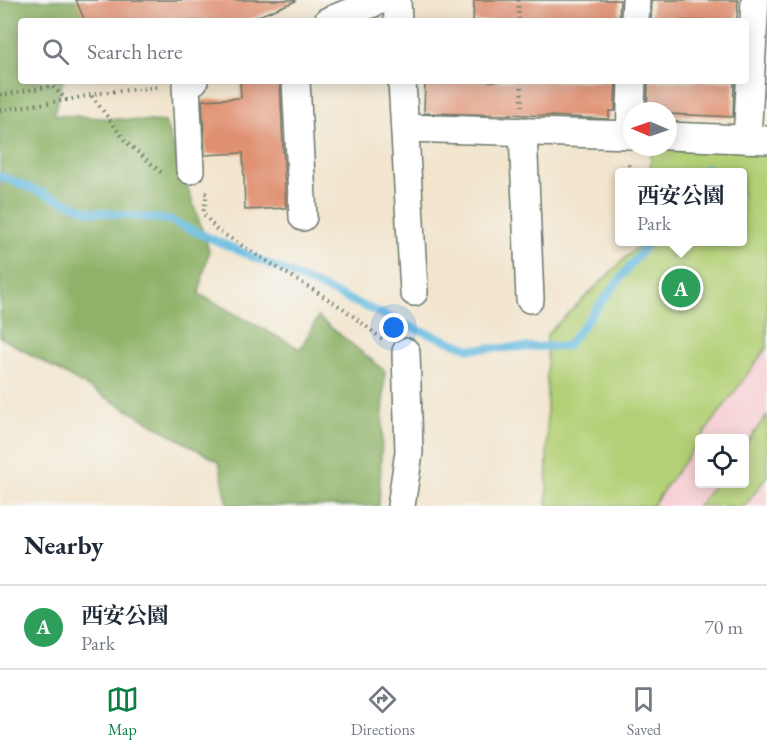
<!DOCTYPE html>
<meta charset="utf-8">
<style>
body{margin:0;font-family:"EB Garamond","Noto Serif TC",serif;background:#f2f2f3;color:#1f2937}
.controls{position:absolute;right:18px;bottom:18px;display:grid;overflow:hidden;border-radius:6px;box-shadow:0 3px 15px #0003}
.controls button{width:54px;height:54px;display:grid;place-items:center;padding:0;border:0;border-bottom:2px solid #e0e1e3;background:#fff;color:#1f2937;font:30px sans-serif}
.compass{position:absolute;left:623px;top:102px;width:54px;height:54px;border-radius:50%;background:#fff;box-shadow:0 3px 15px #0003;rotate:272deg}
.you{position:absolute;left:394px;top:328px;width:21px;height:21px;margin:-15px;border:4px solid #fff;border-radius:50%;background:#1a73e8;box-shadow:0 0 0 9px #1a73e833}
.badge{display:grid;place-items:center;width:39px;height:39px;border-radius:50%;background:#0b8043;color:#fff;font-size:20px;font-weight:700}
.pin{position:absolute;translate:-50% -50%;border:3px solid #fff;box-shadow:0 2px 6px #0006}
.popup{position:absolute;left:615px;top:168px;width:132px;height:78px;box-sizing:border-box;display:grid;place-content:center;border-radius:6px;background:#fff;filter:drop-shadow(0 2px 4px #0005);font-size:20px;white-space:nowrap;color:#747a83}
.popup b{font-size:22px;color:#1f2937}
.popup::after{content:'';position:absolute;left:50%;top:100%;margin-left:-12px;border:12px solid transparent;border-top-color:#fff}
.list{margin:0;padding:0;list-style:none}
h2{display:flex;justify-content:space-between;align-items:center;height:78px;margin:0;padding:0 24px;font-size:26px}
h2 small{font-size:20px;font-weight:400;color:#747a83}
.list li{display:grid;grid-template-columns:39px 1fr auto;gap:18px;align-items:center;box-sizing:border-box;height:84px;padding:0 24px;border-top:2px solid #e0e1e3}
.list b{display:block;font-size:22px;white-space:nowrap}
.list p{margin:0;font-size:20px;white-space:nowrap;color:#747a83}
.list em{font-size:20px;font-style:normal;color:#747a83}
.icon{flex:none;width:33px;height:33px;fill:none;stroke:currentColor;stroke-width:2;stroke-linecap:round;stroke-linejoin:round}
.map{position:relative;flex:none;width:767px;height:506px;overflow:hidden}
.search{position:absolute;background:#fff;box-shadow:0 3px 15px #0003;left:18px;right:18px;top:18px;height:66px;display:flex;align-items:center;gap:15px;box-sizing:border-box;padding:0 21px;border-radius:6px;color:#747a83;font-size:22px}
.sheet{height:162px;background:#fff}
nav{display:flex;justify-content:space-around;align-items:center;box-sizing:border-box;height:84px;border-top:2px solid #e0e1e3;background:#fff;font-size:16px;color:#747a83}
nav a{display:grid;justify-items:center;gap:3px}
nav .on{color:#0b8043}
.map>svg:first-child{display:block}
</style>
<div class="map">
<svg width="767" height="506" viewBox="0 0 767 506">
<rect width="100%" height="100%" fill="#f6f6f2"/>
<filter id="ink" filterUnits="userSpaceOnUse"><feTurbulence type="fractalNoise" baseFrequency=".0167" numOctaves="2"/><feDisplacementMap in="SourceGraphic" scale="12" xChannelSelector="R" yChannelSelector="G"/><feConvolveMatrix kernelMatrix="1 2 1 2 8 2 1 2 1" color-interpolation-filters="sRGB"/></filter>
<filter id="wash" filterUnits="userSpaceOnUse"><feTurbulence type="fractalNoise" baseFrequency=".008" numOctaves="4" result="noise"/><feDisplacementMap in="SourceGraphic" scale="24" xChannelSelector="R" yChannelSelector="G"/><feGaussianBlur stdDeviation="1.35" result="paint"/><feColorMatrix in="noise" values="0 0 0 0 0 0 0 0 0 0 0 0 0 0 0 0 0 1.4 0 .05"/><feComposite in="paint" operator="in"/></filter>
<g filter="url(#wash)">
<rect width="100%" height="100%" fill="#f2e5ce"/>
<path fill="#f7cfd4" d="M767,347V506H652L699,441L700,484H744V438H701Z"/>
<g fill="#b3d076" stroke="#698655" stroke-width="1.5">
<path d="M652,147L767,150V347L701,438H700L699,441L652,506H547V334L642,242H742V172H650Z"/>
<path d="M767,415V476L745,506H698L715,484H744L745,445Z"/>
</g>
<path fill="#8eb267" stroke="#56784e" stroke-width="1.5" d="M0,0H85L79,21H21V81H63L54,115L165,122L209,250L199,294L300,349L318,317L385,371L379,506H228L219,462L0,337Z"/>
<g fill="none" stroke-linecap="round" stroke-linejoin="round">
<g stroke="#63bae0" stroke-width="8">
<path d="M703,172L707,168"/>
<path d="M0,176L88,211L169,220L416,329L470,349L567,346L649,242"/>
</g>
</g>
<g id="blocks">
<g fill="#e09172">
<path d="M76,0H295L296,1L246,21H85Z"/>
<path d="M474,0H620L619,21H473Z"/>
<path d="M652,0H738L737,21H651Z"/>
<path d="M240,81H280L286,208L245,210L243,153L205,155L202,100L241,98Z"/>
<path d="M425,81H616L615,111H609V119L509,114V115L424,113Z"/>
<path d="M648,81H734L733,117L668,114V111H647Z"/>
</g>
</g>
</g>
<g filter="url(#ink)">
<use href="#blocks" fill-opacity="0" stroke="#69786a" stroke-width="1.5"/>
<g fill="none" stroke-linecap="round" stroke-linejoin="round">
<defs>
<g id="minor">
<path d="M397,0L398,21"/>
<path d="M328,21L381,0"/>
<path d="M635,21L636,0"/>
<path d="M296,81L303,217"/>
<path d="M402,81L414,292"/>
<path d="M405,128L632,135"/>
<path d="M523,131L530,299"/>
<path d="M630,135L632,81"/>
<path d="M668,136L767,140"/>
<path d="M747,139L755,0"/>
<path d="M190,170L186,85L194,81"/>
<path d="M401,506L409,452L406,352"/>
</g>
</defs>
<use href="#minor" stroke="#69786a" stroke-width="30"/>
<g stroke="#69786a" stroke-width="4" stroke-dasharray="1.5 4.5" stroke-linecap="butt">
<path d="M518,0L519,21"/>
<path d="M521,81L522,106"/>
<path d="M0,95L52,86L67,100L100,93L158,87"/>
<path d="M92,96L126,142L163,174"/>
<path d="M0,110L67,100"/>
<path d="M629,172V162"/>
<path d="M205,193L207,194L203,213L217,230L344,309L382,339"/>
</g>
<use href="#minor" stroke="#fff" stroke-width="27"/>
</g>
</g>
</svg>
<div class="controls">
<button><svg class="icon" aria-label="locate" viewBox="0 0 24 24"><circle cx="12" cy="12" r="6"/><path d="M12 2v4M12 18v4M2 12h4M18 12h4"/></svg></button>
</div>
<svg class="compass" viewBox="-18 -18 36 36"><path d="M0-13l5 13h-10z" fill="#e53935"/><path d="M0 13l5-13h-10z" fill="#747a83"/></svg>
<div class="you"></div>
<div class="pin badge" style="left:681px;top:288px;background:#2e9e5b">A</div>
<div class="popup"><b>西安公園</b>Park</div>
<div class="search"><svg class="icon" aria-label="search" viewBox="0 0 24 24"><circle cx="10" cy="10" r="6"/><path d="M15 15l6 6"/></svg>Search here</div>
</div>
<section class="sheet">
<h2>Nearby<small></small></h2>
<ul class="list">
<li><span class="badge" style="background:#2e9e5b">A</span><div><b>西安公園</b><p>Park</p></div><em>70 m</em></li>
</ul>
</section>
<nav>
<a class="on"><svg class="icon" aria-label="map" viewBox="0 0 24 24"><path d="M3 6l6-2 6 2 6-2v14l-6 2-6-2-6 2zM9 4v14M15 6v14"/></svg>Map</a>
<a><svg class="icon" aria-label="directions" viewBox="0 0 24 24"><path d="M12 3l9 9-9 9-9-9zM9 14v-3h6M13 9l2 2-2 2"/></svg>Directions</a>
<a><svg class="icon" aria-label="saved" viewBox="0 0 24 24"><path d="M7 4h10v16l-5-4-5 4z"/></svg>Saved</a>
</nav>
